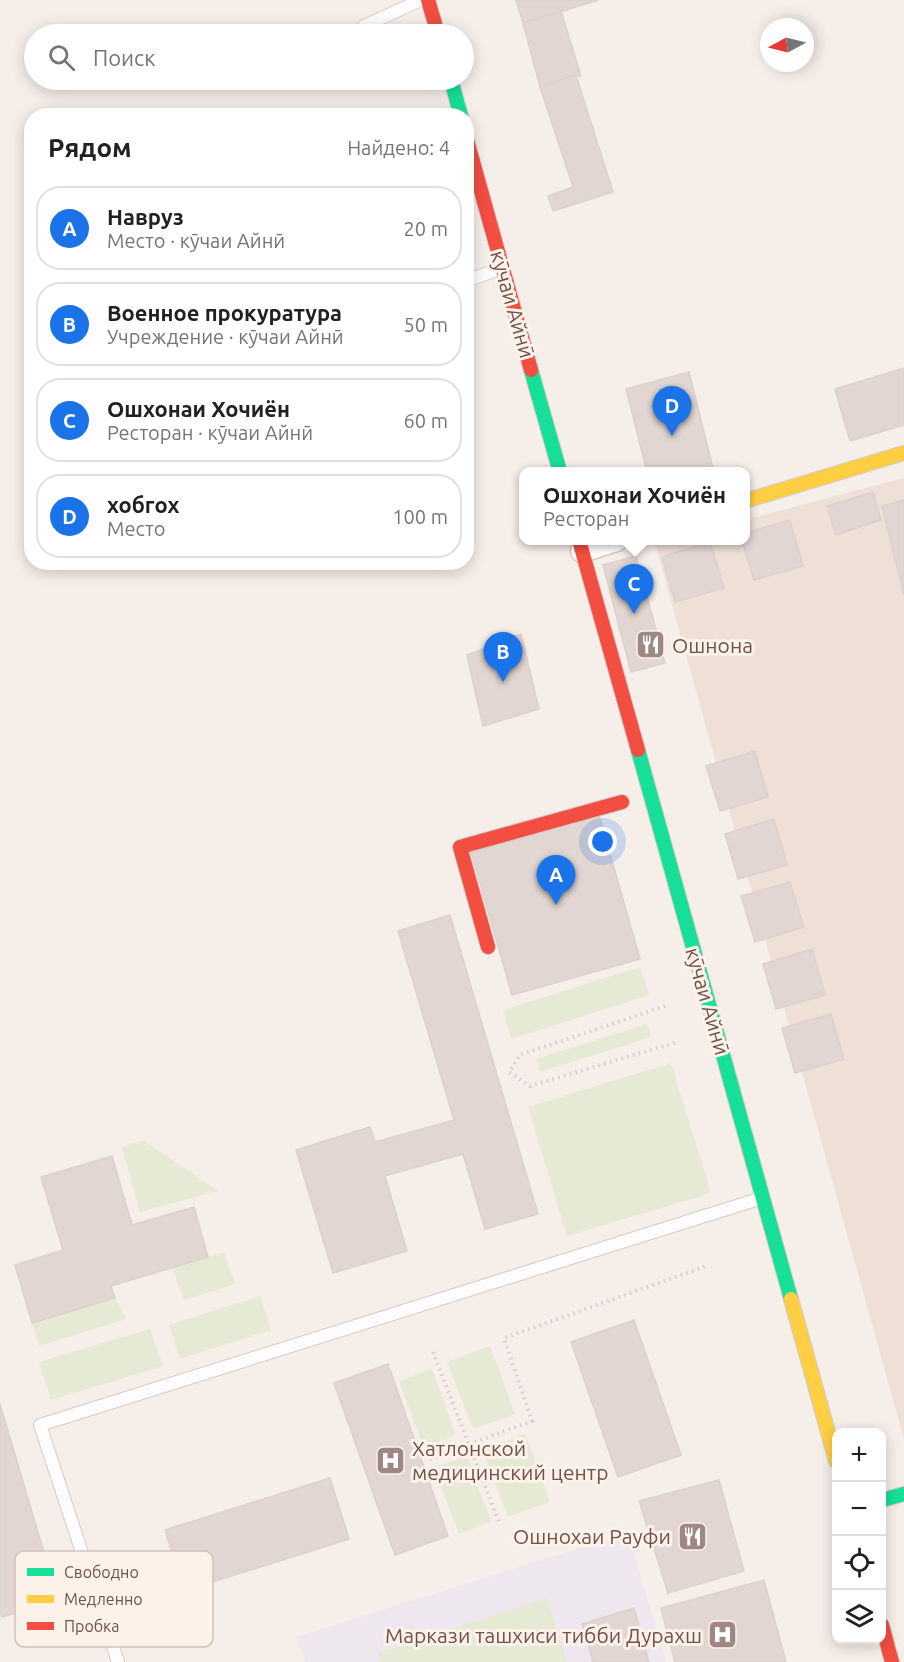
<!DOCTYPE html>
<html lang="ru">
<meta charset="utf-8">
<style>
body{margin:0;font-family:Ubuntu,sans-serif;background:#f6f6f6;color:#202124}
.controls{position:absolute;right:18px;bottom:18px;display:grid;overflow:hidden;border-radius:12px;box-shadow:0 3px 15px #0003}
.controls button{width:54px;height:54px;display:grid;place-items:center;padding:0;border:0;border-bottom:2px solid #e0e0e0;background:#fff;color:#202124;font:30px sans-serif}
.compass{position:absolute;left:760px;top:18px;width:54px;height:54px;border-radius:50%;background:#fff;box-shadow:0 3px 15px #0003;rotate:263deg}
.you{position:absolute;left:603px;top:842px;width:21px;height:21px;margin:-15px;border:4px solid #fff;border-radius:50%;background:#1a73e8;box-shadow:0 0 0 9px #1a73e833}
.badge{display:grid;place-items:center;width:39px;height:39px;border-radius:50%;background:#1a73e8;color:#fff;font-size:20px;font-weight:700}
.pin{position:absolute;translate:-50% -50px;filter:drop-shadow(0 2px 3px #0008)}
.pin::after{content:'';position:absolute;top:32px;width:21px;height:18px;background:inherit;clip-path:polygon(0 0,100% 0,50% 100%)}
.popup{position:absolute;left:519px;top:467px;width:231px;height:78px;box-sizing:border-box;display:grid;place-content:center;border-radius:12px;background:#fff;filter:drop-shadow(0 2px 4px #0005);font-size:20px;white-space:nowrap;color:#757577}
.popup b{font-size:22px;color:#202124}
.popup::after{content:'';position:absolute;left:50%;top:100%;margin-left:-12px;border:12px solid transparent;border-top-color:#fff}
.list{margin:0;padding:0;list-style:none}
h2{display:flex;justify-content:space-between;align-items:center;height:78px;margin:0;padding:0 24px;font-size:26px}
h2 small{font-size:20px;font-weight:400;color:#757577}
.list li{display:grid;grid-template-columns:39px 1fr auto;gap:18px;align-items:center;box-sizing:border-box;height:84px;margin:0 12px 12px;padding:0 12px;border:2px solid #e0e0e0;border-radius:24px}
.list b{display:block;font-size:22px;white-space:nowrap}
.list p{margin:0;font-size:20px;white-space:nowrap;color:#757577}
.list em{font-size:20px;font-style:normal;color:#757577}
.icon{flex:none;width:33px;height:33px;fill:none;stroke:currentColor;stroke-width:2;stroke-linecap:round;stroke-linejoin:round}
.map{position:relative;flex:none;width:904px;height:1662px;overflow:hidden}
.search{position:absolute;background:#fff;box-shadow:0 3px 15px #0003;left:24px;top:24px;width:450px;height:66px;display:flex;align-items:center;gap:15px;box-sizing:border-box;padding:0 21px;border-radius:33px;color:#757577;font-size:22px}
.panel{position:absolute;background:#fff;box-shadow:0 3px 15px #0003;left:24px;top:108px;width:450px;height:462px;border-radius:24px}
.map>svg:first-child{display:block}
</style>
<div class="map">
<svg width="904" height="1662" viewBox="0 0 904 1662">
<rect width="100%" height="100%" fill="#f5eee9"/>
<path fill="#eedfd7" d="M904,478V1439L655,543L666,540H745V520Z"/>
<path fill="#efe7f0" d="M628,1533L666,1662H306L296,1637Z"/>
<g fill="#e6ead5">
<path d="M640,967L649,995L511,1039L503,1010Z"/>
<path d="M647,1024L651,1037L540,1072L536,1059Z"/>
<path d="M671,1063L711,1193L567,1236L528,1107Z"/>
<path d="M143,1140L218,1191L140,1212L122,1147Z"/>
<path d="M224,1252L235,1284L184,1300L172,1267Z"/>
<path d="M260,1296L271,1330L180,1359L169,1325Z"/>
<path d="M115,1298L126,1319L39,1346L32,1323Z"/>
<path d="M150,1329L163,1366L51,1400L39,1362Z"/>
<path d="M490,1346L515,1414L473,1429L447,1362Z"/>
<path d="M432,1369L456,1435L424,1448L399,1381Z"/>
<path d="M525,1434L550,1502L508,1517L482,1450Z"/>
<path d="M467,1456L491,1522L459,1534L434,1468Z"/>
<path d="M547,1598L567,1662H380L377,1653Z"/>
</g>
<g fill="#e1d6d1" stroke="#ded0cc" stroke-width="1.5">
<path d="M516,0H599L523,23Z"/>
<path d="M561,11L581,76L576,75L540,87L523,23Z"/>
<path d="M576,75L613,192L553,211L548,196L573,187L540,87Z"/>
<path d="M904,368V425L850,441L835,389Z"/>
<path d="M689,372L714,472H647L626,389Z"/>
<path d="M873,492L881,520L836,535L827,506Z"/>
<path d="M904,500V595L882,506Z"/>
<path d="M790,520L803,566L754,580L742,540H745V533Z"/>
<path d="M710,542L724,588L675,602L662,557Z"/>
<path d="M636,556L665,663L631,672L603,565Z"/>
<path d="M521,634L539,709L483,726L467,655Z"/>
<path d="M755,751L768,797L720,811L706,766Z"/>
<path d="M599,815L640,959L512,995L471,852Z"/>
<path d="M774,819L787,865L738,879L725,834Z"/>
<path d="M790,882L804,927L755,942L741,896Z"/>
<path d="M450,915L538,1214L485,1229L463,1154L385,1176L407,1251L333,1273L296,1150L370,1127L375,1142L454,1120L398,931Z"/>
<path d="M812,949L825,995L776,1009L763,964Z"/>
<path d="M831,1014L844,1059L795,1073L782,1028Z"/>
<path d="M112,1156L132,1225L194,1207L208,1257L111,1286L115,1298L32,1323L15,1265L63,1250L41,1177Z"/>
<path d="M634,1320L681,1455L618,1477L571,1342Z"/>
<path d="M388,1364L448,1536L395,1555L334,1383Z"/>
<path d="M0,1404L58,1600L2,1617L0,1612Z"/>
<path d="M330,1478L349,1539L184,1591L165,1530Z"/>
<path d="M719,1480L744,1571L668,1593L639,1501Z"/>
<path d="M764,1580L786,1662H675L661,1608Z"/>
<path d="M634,1608L649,1662H593L582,1624Z"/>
</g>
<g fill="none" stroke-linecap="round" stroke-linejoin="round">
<defs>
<g id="lane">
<path d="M364,26L421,0"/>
<path d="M466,281L502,268"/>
<path d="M118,1662L40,1425L762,1198"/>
</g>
<path id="street" d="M582,551L616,540"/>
<g id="fast">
<path d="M451,80L461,116"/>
<path d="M531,370L560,472"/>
<path d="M638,750L791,1299"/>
<path d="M882,1500L904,1494"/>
</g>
<g id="slow">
<path d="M745,501L904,453"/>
<path d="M791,1299L836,1461"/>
</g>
<g id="jam">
<path d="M428,0L438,34"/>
<path d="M466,137L531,370"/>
<path d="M579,540L638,750"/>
<path d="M488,947L460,847L622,802"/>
<path d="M882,1625L892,1662"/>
</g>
</defs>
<use href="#lane" stroke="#d4cac6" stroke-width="14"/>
<use href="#street" stroke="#d4cac6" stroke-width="25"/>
<use href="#fast" stroke="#d4c9c6" stroke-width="16"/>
<use href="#slow" stroke="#d4c9c6" stroke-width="16"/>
<use href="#jam" stroke="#d4c9c6" stroke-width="16"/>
<g stroke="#d6ccca" stroke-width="4" stroke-dasharray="1.5 4.5" stroke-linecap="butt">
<path d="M665,1006L520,1055L509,1072L530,1086L677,1042"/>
<path d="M433,1352L499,1522"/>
<path d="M430,1459L532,1421L504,1338L709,1265"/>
</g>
<use href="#lane" stroke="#fefcfc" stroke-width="12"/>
<use href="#street" stroke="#fefcfc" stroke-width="22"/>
<use href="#fast" stroke="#16e098" stroke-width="14"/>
<use href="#slow" stroke="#ffcf43" stroke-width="14"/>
<use href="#jam" stroke="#f24e42" stroke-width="14"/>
</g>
<defs>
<symbol id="restaurant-square" viewBox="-11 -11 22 22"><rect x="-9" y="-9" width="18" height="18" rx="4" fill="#9f8883" stroke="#fdf2ea"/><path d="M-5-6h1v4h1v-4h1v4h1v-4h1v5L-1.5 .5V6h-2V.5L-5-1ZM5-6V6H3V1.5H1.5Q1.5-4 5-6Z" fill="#fff"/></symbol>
<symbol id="hospital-square" viewBox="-11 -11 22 22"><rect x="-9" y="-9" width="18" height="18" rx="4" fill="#9f8883" stroke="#fdf2ea"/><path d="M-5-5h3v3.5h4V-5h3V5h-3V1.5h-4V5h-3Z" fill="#fff"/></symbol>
</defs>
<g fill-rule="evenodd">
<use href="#restaurant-square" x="634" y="628" width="33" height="33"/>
<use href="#hospital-square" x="374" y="1444" width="33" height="33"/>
<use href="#restaurant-square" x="676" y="1520" width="33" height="33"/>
<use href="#hospital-square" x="706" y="1618" width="33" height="33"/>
</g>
<g text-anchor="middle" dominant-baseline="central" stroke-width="6" stroke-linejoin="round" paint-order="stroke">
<g font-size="21" fill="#71514c" stroke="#fdf2ea">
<text transform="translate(513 304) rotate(74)">кӯчаи Айнӣ</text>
<text transform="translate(708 1001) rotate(74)">кӯчаи Айнӣ</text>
</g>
<g font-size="21" fill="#71514c" stroke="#fdf2ea" text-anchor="start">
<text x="672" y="645">Ошнона</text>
<text x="412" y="1448">Хатлонской<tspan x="412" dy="24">медицинский центр</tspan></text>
<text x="671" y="1536" text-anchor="end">Ошнохаи Рауфи</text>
<text x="702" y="1635" text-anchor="end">Маркази ташхиси тибби Дурахш</text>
</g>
</g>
<rect x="15" y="1551" width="198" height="96" rx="9" fill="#fdf2ea" stroke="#d3c2bb" stroke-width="1.5"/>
<rect x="27" y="1568" width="27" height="8" fill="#16e098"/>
<rect x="27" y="1595" width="27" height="8" fill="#ffcf43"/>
<rect x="27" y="1622" width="27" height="8" fill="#f24e42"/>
<g font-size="16" fill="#71514c">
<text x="64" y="1578">Свободно</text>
<text x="64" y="1605">Медленно</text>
<text x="64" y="1632">Пробка</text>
</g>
</svg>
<div class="controls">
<button>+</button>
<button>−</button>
<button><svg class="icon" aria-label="locate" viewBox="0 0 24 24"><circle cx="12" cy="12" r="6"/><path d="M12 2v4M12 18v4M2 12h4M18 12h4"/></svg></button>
<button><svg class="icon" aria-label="layers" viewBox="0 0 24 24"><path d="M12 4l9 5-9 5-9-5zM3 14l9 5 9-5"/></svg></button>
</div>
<svg class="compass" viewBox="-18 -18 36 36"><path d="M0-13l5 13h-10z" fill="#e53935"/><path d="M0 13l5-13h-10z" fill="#757577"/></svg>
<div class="you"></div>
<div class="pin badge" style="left:556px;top:905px">A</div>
<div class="pin badge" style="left:503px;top:682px">B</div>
<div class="pin badge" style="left:634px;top:614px">C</div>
<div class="popup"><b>Ошхонаи Хочиён</b>Ресторан</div>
<div class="pin badge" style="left:672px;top:436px">D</div>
<div class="search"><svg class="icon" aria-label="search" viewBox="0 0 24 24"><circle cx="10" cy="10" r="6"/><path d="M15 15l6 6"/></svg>Поиск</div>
<section class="panel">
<h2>Рядом<small>Найдено: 4</small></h2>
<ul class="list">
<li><span class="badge">A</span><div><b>Навруз</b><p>Место · кӯчаи Айнӣ</p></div><em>20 m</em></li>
<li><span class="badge">B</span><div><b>Военное прокуратура</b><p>Учреждение · кӯчаи Айнӣ</p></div><em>50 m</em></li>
<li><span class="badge">C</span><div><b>Ошхонаи Хочиён</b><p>Ресторан · кӯчаи Айнӣ</p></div><em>60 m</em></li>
<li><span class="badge">D</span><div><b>хобгох</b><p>Место</p></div><em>100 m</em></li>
</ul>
</section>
</div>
